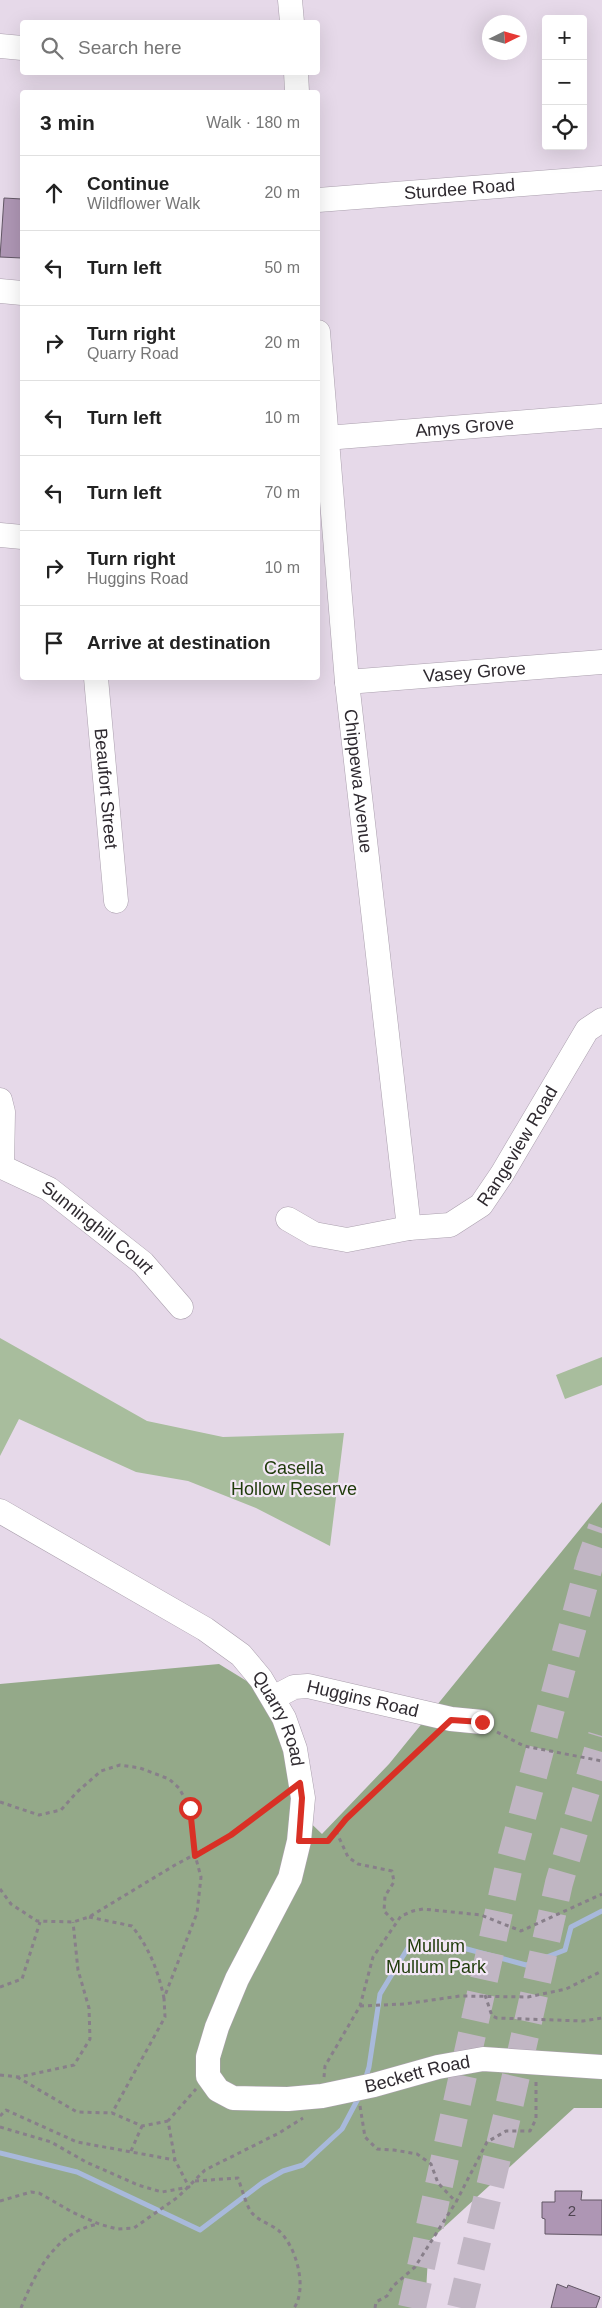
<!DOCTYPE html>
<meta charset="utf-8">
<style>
body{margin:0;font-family:Arial,sans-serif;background:#f6f6f6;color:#222}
.controls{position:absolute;right:15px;top:15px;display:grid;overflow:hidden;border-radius:5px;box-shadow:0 5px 20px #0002}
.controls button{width:45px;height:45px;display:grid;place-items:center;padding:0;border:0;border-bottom:1px solid #e0e0e0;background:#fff;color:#222;font:25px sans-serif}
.compass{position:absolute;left:482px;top:15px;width:45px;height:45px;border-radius:50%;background:#fff;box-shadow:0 5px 20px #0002;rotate:85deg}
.stop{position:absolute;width:15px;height:15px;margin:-11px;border:4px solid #d93025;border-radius:50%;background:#fff}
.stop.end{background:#d93025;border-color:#fff;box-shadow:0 1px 5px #0008}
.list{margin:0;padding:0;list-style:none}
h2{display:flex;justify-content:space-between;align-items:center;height:65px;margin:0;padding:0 20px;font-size:21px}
h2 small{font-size:16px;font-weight:400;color:#767676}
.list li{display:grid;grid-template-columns:32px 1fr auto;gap:15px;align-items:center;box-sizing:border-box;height:75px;padding:0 20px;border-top:1px solid #e0e0e0}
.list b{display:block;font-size:19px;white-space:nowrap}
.list p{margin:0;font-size:16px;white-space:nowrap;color:#767676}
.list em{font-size:16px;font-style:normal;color:#767676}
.icon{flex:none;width:28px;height:28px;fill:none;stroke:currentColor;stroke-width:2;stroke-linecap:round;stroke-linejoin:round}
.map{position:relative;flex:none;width:602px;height:2308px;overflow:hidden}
.search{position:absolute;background:#fff;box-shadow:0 5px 20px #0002;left:20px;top:20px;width:300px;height:55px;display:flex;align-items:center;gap:12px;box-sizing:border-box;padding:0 18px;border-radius:5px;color:#767676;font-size:19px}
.panel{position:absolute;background:#fff;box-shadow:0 5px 20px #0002;left:20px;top:90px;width:300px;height:590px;border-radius:5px}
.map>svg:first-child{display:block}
</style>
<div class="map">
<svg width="602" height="2308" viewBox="0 0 602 2308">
<rect width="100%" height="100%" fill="#e6d9e9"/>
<g fill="#a8bd9d">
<path d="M0,1338L147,1421L223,1437L344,1433L330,1546L256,1508L188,1481L136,1472L19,1419L0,1456Z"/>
<path d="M602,1357V1385L565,1399L556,1375Z"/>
</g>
<path fill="#94a989" d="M602,1502V2108H574L429,2241L425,2308H0V1684L219,1664L258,1688L288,1756L293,1806L322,1834L389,1764Z"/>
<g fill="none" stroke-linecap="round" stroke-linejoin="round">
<g stroke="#a8b9db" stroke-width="5">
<path d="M365,2080L369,2067L380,1994L411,1943L452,1945L526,1965L565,1950L571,1927L602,1911"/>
<path d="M0,2153L77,2172L200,2230L262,2183L283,2171L303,2165L342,2129L360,2095"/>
</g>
</g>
<g fill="#ae96b4" stroke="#625765">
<path d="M4,198L22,199V258L0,257Z"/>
<path d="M555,2191H582L581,2200H602V2235L545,2234V2219L542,2218V2202H555Z"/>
<path d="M557,2284L567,2288L568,2285L600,2297L596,2308H551Z"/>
</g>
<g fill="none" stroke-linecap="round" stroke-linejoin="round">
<g stroke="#c1b6c4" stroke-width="28" stroke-dasharray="28 14" stroke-linecap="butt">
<path d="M412,2308L508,1870L590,1562L602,1528"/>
<path d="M461,2308L507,2116L559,1883L602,1736"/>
</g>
<defs>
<g id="minor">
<path d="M290,0L292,22"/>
<path d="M0,46L22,48"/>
<path d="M296,72L297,92"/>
<path id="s1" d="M318,200L602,178"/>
<path d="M0,291L22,293"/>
<path id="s2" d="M318,332L347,682L409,1228"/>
<path id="s3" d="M326,438L602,416"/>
<path d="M0,535L22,537"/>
<path id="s4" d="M96,678L116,901"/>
<path id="s5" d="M347,682L602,662"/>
<path d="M0,1100L3,1112L2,1166"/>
<path id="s6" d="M0,1166L49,1189L143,1263L181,1307"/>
<path id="s7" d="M288,1219L314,1234L347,1240L409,1228L450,1225L481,1205L502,1174L587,1030L602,1020"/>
<path id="s8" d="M0,1511L205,1629L241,1655L261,1679L284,1718L295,1749L303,1798L299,1841L290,1878L237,1979L217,2027L208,2057V2076L218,2090L233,2098L288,2099L322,2096L374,2085L438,2067L483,2059L602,2067"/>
<path id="s9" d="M273,1698L294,1687L308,1686L451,1719L482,1722"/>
</g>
</defs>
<use href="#minor" stroke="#aba0ae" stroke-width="25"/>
<g stroke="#887f8a" stroke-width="3" stroke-dasharray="4 4" stroke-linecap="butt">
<path d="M497,1732L524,1746L602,1761"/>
<path d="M0,1802L39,1815L61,1810L77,1792L101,1771L120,1765L140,1768L169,1779L179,1788L190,1808L195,1855L201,1877L197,1913L164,1998L165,2017L112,2113"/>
<path d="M336,1831L348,1857L358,1864L392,1871L394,1882L385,1896L384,1911L396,1923"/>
<path d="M317,1841H328L346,1819L434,1735"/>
<path d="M0,1889L11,1904L37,1921L73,1922L89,1917L175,1865L231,1835L283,1796"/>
<path d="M89,1917L132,1926C149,1948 158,1970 164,1998"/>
<path d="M0,1987L22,1979L40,1922"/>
<path d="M485,1995L492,2016L497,2018L583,2021L602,2018"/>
<path d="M360,2006L404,2004L460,1996L528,1997L566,1989L602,1971"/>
<path d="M0,2075L19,2077L74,2065L90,2039L89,2008L78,1970L73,1922"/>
<path d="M17,2077L77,2112L112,2113L142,2126L168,2121"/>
<path d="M324,2077L325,2066L360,2006L373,1957L401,1916L413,1911L423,1909L481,1915L521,1931L602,1894"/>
<path d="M360,2106L365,2137L377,2149L394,2150L417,2154L431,2164L438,2183L456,2202"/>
<path d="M0,2116L6,2110L77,2142L175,2160"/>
<path d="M0,2127L51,2142L86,2162L138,2185L162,2192L189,2187L175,2160L168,2121L196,2089"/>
<path d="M131,2151L142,2126"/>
<path d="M195,2181L238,2178C241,2186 247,2208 252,2213C259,2221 270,2224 278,2230C296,2245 308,2288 294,2308"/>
<path d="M0,2201L31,2192L39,2193L72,2212L99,2224L117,2229L134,2228L178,2197L205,2170L279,2133L303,2118"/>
<path d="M21,2308C36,2271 56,2232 98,2224"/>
<path d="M375,2308L376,2302L387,2296L393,2286L415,2267L456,2202L487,2142L506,2131H530L536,2119V2082"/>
</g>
<use href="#minor" stroke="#fff" stroke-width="24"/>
</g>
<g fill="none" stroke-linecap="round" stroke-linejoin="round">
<path stroke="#d93025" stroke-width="6" d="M190,1808L195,1856L231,1835L300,1783L302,1798L299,1841H328L346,1819L451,1720L482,1722"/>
</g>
<g text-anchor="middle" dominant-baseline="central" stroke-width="4.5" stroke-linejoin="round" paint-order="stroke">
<g font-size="15" fill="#4f4551">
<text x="572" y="2210">2</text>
</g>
<g font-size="18" fill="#2f2a30" stroke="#f3e7f6">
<text stroke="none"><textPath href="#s1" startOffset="142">Sturdee Road</textPath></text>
<text stroke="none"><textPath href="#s3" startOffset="139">Amys Grove</textPath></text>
<text stroke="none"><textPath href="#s5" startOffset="128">Vasey Grove</textPath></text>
<text stroke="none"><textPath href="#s2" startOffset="451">Chippewa Avenue</textPath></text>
<text stroke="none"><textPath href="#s4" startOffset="111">Beaufort Street</textPath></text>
<text stroke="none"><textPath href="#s7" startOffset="274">Rangeview Road</textPath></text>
<text stroke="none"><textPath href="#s6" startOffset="116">Sunninghill Court</textPath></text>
<text stroke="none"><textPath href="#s9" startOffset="94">Huggins Road</textPath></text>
<text stroke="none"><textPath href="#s8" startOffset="356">Quarry Road</textPath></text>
<text stroke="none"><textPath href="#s8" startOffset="959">Beckett Road</textPath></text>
</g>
<g font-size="18" fill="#1f3b0a" stroke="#f3e7f6">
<text x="294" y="1468">Casella<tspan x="294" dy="21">Hollow Reserve</tspan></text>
<text x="436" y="1946">Mullum<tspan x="436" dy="21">Mullum Park</tspan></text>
</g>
</g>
</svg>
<div class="controls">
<button>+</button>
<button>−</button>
<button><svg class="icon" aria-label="locate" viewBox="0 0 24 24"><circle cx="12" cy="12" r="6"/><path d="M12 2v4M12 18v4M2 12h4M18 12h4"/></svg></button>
</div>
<svg class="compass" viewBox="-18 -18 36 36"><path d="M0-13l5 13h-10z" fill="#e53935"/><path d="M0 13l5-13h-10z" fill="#767676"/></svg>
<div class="stop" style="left:190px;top:1808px"></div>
<div class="stop end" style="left:482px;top:1722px"></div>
<div class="search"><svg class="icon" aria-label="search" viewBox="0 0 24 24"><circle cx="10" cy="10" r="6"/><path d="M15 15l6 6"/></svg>Search here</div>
<section class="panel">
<h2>3 min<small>Walk · 180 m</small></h2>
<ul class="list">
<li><svg class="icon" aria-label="ahead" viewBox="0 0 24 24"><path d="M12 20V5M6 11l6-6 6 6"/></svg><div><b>Continue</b><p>Wildflower Walk</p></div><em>20 m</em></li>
<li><svg class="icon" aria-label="left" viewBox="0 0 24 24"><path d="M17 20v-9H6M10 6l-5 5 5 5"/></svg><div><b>Turn left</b></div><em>50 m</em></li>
<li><svg class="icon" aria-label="right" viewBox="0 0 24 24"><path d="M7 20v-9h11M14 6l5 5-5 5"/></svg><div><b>Turn right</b><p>Quarry Road</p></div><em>20 m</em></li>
<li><svg class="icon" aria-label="left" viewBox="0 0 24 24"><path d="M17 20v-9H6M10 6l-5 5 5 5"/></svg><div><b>Turn left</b></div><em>10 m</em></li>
<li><svg class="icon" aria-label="left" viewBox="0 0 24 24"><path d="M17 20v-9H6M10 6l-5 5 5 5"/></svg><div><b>Turn left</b></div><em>70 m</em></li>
<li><svg class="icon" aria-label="right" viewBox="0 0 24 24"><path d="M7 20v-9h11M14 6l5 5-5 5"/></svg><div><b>Turn right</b><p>Huggins Road</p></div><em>10 m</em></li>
<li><svg class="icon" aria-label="arrive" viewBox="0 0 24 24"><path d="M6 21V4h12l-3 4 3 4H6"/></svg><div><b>Arrive at destination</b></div></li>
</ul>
</section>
</div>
